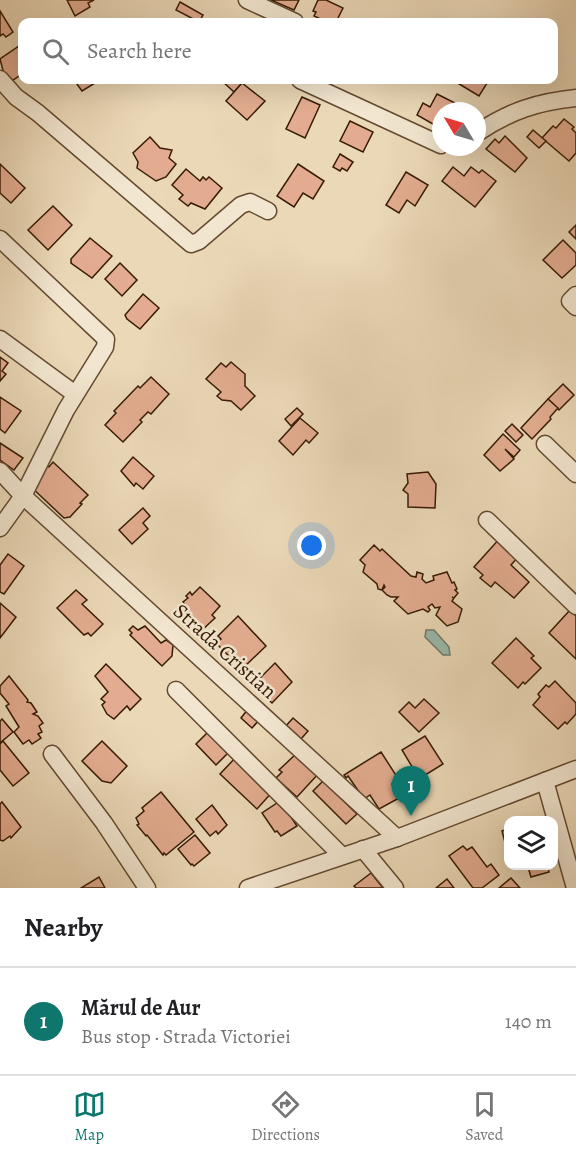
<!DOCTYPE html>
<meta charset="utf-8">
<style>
body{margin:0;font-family:Alegreya,serif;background:#f2f2f2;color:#202124}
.controls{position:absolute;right:18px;bottom:18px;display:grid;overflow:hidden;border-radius:12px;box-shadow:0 6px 24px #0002}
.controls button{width:54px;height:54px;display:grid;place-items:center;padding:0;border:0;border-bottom:2px solid #e0e0e0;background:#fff;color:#202124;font:30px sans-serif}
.compass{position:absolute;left:432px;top:102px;width:54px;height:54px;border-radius:50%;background:#fff;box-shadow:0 6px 24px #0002;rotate:308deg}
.you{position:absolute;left:312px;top:546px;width:21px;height:21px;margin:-15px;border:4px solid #fff;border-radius:50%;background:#1a73e8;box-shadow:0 0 0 9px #1a73e833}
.badge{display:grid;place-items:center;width:39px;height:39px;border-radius:50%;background:#0f766e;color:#fff;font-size:20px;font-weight:700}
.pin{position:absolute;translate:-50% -50px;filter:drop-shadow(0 2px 3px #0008)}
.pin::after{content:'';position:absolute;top:32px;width:21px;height:18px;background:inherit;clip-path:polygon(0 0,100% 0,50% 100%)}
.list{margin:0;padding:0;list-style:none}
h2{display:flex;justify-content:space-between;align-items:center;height:78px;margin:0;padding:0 24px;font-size:26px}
h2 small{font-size:20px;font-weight:400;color:#757577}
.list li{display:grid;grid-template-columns:39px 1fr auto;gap:18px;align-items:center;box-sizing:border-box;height:108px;padding:0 24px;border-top:2px solid #e0e0e0}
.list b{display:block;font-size:22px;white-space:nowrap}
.list p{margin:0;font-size:20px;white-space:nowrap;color:#757577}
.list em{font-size:20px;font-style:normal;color:#757577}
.icon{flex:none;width:33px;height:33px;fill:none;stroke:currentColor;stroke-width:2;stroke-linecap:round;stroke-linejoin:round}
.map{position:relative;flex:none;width:576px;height:888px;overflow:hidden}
.search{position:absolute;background:#fff;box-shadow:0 6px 24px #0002;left:18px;right:18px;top:18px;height:66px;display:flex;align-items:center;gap:15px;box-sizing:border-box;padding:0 21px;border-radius:12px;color:#757577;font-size:22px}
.sheet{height:186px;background:#fff}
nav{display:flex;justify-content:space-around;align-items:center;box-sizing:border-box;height:84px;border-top:2px solid #e0e0e0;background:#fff;font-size:16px;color:#757577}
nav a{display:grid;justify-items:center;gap:3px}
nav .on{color:#0f766e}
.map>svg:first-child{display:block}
</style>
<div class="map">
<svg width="576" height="888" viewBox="0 0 576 888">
<rect width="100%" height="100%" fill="#ebd8b7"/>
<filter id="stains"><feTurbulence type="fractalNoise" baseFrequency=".00333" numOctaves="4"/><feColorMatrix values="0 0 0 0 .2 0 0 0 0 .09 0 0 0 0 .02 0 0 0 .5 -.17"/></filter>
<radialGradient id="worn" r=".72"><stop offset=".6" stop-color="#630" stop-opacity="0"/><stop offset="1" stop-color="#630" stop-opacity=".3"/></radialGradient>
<path fill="#98baac" stroke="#717a69" stroke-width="1.5" d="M426,630H434L449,647L450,655H443L425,637Z"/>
<g fill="#e3ac90" stroke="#371b04" stroke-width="1.5">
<path d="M67,0H94L88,3L90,7L75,16Z"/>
<path d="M271,0H299L294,10Z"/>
<path d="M318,0H326L343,8L336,22H327L314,16L316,12L313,11Z"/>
<path d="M180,2L203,15L199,22L176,10Z"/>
<path d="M0,11L13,32L6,37L3,34L0,36Z"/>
<path d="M22,44V74L13,80L4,74L0,59Z"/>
<path d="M74,80H100L82,91Z"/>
<path d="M221,80H240L243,82L234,92Z"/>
<path d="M458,80H489L479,96L456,82Z"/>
<path d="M242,83L265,101L247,120L226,101Z"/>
<path d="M437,94L459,105L455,111H441L440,128L417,115L423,103L430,107Z"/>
<path d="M302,97L320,105L305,138L286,129Z"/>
<path d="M564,119L574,127L572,129L576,133V153L569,161L542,138L553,126L556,128Z"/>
<path d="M350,121L373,132L363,152L340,141Z"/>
<path d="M533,130L546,141L539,148L527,137Z"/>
<path d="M505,136L527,158L515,172L486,149L495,139L499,143Z"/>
<path d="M150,137L160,148L172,150L169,158L176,164L166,177L156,181L137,168L138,162L133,153Z"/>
<path d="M340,154L353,162L347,171L342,168L340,171L333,167Z"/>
<path d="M0,164L25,188L11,203L0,193Z"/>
<path d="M298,164L324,181L313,199L303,193L294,207L277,196Z"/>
<path d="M453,167L464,176L471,167L479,173L482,170L496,181L475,207L442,181Z"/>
<path d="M186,169L200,181L203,177L206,180L209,177L222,188L205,209L191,203L188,206L179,199L183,195L172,185Z"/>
<path d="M406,172L428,185L415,206L407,200L399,213L386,205Z"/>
<path d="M53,206L72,225L48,250L28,230Z"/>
<path d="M576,225V239L569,232Z"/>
<path d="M90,238L112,256L92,278L71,263V259Z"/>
<path d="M563,240L576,253V265L562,278L543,260Z"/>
<path d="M120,263L137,280L122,296L105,279Z"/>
<path d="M143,294L159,308L140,329L127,319L125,315Z"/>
<path d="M0,357L8,363L2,371L6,374L0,381Z"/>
<path d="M231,362L245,374V386L255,396L241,410L231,401L222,400L217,396L221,392L206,379L221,363L226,367Z"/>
<path d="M151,377L169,394L151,414L148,412L140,420L142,422L123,442L105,425L116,413L114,411L138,386L140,388Z"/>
<path d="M563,384L574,395L559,410L548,399Z"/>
<path d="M0,397L21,411L5,433L0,429Z"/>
<path d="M548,399L558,408L550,417L551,419L532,439L521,428Z"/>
<path d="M297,408L303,414L291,426L285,419Z"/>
<path d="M300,418L318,433L309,443L306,440L293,455L279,441Z"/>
<path d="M512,424L523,435L516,442L505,431Z"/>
<path d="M503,434L520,450L514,457L505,449L514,459L500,471L484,455Z"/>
<path d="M0,443L23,458L14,470L0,460Z"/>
<path d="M133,457L154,476L143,489L136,483L134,486L121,471Z"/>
<path d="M53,462L88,495L80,503L82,504L70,517L64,518L30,486L46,464L49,467Z"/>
<path d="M428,472L436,484L435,508L408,507V494L403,490L408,483L407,474Z"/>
<path d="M143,508L150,516L143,523L148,529L132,544L119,530Z"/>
<path d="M501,537L520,555L511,565L529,582L514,598L495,582L491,587L480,578L483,575L474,567Z"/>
<path d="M374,545L380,551L382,549L411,576L416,577L417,572L423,574L422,579L426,583L434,580L433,576L447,572L452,583L454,582L457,589L455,590L458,593L454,598L452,597L454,598L452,601L462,609L458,622L447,626L436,615L440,607L435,608L432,604L428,607L430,610L428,612L423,609L408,614L394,601L398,597H391L387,595L382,590L385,587L384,585L382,590L378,589L377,584L363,572L365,565L360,560Z"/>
<path d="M8,554L24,566L4,594L0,592V565Z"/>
<path d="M200,587L220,606L212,615L215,618L201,631L191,622L194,619L183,602L188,598L186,596L190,592L192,595Z"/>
<path d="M76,590L87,600L82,604L103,624L91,636L88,633L84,635L57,608Z"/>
<path d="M0,603L16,617L0,638Z"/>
<path d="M570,610L576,616V659L549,633Z"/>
<path d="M238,616L266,646L242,669L216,643L221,639L218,636Z"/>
<path d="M133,626L138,630L145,626L161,643L166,640L173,645L172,656L162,666L130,635L132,633L129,630Z"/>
<path d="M516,638L534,656L531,658L541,668L525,684L523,682L518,688L492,663Z"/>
<path d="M275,663L292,682L272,703L253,685Z"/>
<path d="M106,664L141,699L130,710L127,706L114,719L107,714L102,705L105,702L101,699L108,692L95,676Z"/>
<path d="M9,676L28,700L27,702L31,703L37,712L33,714L38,716L43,723L39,726L42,732L38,734L41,738L32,744L29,740L23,744L14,732L19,727L6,706L9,704L0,693V686Z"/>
<path d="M555,681L576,703V714L567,724L565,722L558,729L533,705L540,697L538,694L546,685L549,687Z"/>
<path d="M424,699L439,713L419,732L399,712L409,702L415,708Z"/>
<path d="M248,709L260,719L252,728L241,718Z"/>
<path d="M293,718L308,731L300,740L285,727Z"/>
<path d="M2,719L13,732L0,743V721Z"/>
<path d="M211,729L231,750L216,765L196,744Z"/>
<path d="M425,736L443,764L422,777L414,770L402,750Z"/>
<path d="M3,741L29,773L13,786L0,770V744Z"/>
<path d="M102,741L127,766L111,783L102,781L82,761Z"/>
<path d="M381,752L399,780L392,784L401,797L379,809L370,795L364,799L348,776L346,778L344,775Z"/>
<path d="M297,753L319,773L297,797L276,778L282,772L279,770Z"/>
<path d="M238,755L274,790L257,809L220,774Z"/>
<path d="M323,781L357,814L346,824L313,791Z"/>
<path d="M161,792L194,832L166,855L164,853L163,855L147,835L146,836L137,825L139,824L136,818L144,811L142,808Z"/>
<path d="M280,801L297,826L281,836L277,831L275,832L262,813Z"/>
<path d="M2,802L21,827L11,838L10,836L3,841L0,840V804Z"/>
<path d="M212,805L227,825L218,834L216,831L210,836L196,819Z"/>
<path d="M508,829V850H507L502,831Z"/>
<path d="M195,835L210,853L194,866L192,864L191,865L178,849Z"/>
<path d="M463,846L467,850L472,847L487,867L491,864L499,875L482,888H473L449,856Z"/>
<path d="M521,866H548L549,872L531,877L528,867L522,869Z"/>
<path d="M371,873L383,888H356L354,886Z"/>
<path d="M99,877L105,888H81Z"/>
<path d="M511,878L520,888H499Z"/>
<path d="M447,879L454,888H436Z"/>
</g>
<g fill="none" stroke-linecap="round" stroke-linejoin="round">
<defs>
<g id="minor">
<path d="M247,0L295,22"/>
<path d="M0,79L16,97L38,113L191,244L199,241L241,205L250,202L268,211"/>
<path d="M300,80L441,145"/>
<path d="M477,133C510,111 537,102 576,98"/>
<path d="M0,239L106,339L105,347L66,410L23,496L0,528"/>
<path d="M576,295L570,301L576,307"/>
<path d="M0,339L75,394"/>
<path d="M545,444L576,474"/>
<path d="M0,471L23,496L397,838"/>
<path d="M487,520L576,606"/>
<path d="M176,690L342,856"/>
<path d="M52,754L104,823L147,888"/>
<path d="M545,781L575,888"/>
<path d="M363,849L395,888"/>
<path d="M248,888L397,838L576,769"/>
</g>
</defs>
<use href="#minor" stroke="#644a31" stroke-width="19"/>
<use href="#minor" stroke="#f2e6d0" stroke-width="16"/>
</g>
<g text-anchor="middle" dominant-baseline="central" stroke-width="5" stroke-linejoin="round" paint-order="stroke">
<g font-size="21" fill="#371b04" stroke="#f2e6d0">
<text transform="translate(225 651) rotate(42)">Strada Cristian</text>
</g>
</g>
<rect width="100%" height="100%" filter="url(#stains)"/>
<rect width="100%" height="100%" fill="url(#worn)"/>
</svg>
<div class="controls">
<button><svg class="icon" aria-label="layers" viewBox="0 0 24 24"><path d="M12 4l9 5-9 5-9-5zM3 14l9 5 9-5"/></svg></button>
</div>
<svg class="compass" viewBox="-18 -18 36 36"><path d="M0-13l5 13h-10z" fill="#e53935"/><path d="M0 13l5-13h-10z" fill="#757577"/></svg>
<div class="you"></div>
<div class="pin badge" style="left:411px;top:816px">1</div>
<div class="search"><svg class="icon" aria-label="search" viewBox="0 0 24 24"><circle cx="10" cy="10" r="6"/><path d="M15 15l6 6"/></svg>Search here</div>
</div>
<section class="sheet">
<h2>Nearby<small></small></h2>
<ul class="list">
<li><span class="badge">1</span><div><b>Mărul de Aur</b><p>Bus stop · Strada Victoriei</p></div><em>140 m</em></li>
</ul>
</section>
<nav>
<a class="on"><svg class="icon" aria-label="map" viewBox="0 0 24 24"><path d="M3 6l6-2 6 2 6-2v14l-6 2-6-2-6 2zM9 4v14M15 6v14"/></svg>Map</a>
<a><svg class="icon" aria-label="directions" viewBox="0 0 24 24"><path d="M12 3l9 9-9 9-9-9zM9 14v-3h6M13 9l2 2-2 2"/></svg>Directions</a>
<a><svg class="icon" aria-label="saved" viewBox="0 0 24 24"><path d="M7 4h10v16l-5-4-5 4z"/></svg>Saved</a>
</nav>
